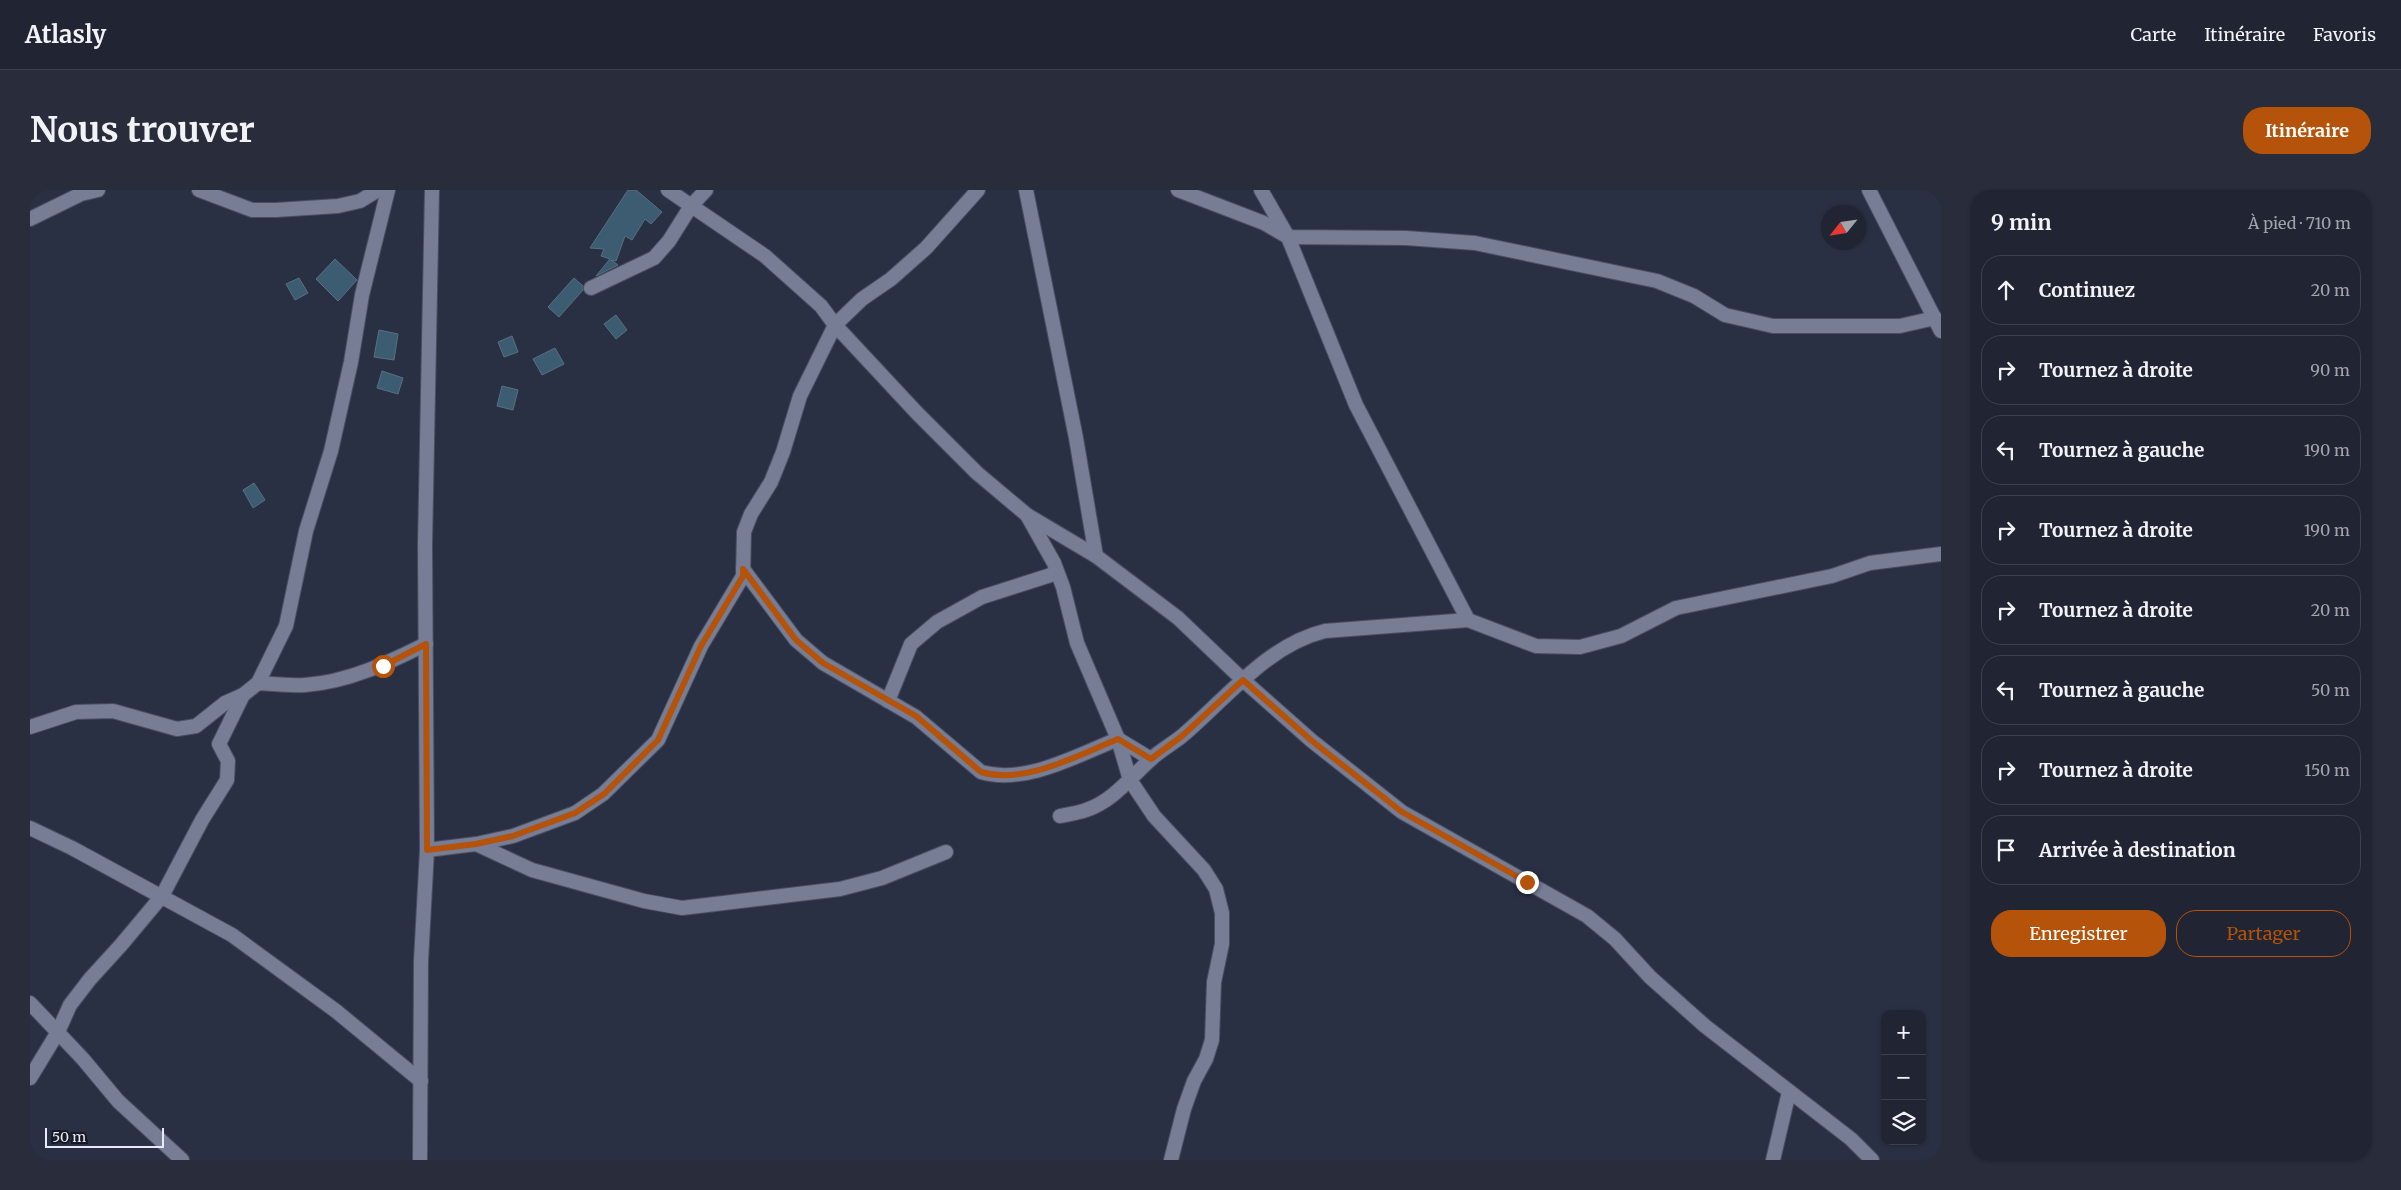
<!DOCTYPE html>
<html lang="fr">
<meta charset="utf-8">
<style>
body{margin:0;font-family:Merriweather,serif;background:#282c3b;color:#f1f3f6}
.controls{position:absolute;right:15px;bottom:15px;display:grid;overflow:hidden;border-radius:10px;box-shadow:0 1px 4px #0004}
.controls button{width:45px;height:45px;display:grid;place-items:center;padding:0;border:0;border-bottom:1px solid #3d414e;background:#202433;color:#f1f3f6;font:25px sans-serif}
.compass{position:absolute;left:1791px;top:15px;width:45px;height:45px;border-radius:50%;background:#202433;box-shadow:0 1px 4px #0004;rotate:240deg}
.scale{position:absolute;left:15px;bottom:12px;width:119px;box-sizing:border-box;padding-left:5px;border:2px solid #e7ebf9;border-top:0;font-size:14px;line-height:18px;white-space:nowrap;color:#e7ebf9;-webkit-text-stroke:4px #161822;paint-order:stroke}
.stop{position:absolute;width:15px;height:15px;margin:-11px;border:4px solid #b45309;border-radius:50%;background:#fff}
.stop.end{background:#b45309;border-color:#fff;box-shadow:0 1px 5px #0008}
.list{margin:0;padding:0;list-style:none}
h2{display:flex;justify-content:space-between;align-items:center;height:65px;margin:0;padding:0 20px;font-size:21px}
h2 small{font-size:16px;font-weight:400;color:#a2a4ac}
.list li{display:grid;grid-template-columns:32px 1fr auto;gap:15px;align-items:center;box-sizing:border-box;height:70px;margin:0 10px 10px;padding:0 10px;border:1px solid #3d414e;border-radius:20px}
.list b{display:block;font-size:19px;white-space:nowrap}
.list em{font-size:16px;font-style:normal;color:#a2a4ac}
.actions{display:flex;gap:10px;padding:15px 20px}
.actions a{flex:1;padding:11px 0;border:1px solid #b45309;border-radius:20px;text-align:center;font-size:18px;color:#b45309}
.actions .main{background:#b45309;color:#fff}
.icon{flex:none;width:28px;height:28px;fill:none;stroke:currentColor;stroke-width:2;stroke-linecap:round;stroke-linejoin:round}
.map{position:relative;flex:none;width:1911px;height:970px;overflow:hidden;border-radius:20px}
header{display:flex;align-items:center;gap:30px;box-sizing:border-box;height:70px;padding:0 25px;background:#202433;border-bottom:1px solid #3d414e}
header strong{font-size:24px}
nav{display:flex;gap:28px;margin-inline-start:auto;font-size:18px}
.intro{display:flex;align-items:center;justify-content:space-between;box-sizing:border-box;height:120px;padding:0 30px}
h1{margin:0;font-size:35px}
.button{padding:12px 22px;border-radius:20px;background:#b45309;color:#fff;font-size:18px;font-weight:700}
main{display:flex;gap:30px;padding:0 30px}
aside{flex:1;background:#202433;border-radius:20px;box-shadow:0 1px 4px #0004}
.map>svg:first-child{display:block}
</style>
<header>
<strong>Atlasly</strong>
<nav><a>Carte</a><a>Itinéraire</a><a>Favoris</a></nav>
</header>
<div class="intro"><h1>Nous trouver</h1><a class="button">Itinéraire</a></div>
<main>
<div class="map">
<svg width="1911" height="970" viewBox="0 0 1911 970">
<rect width="100%" height="100%" fill="#2a3044"/>
<g fill="#3c5c71" stroke="#587080">
<path d="M598,0H606L632,22L621,34L615,29L602,50L595,46L586,71L581,70L588,75L566,86L580,69L571,66L574,59L560,58Z"/>
<path d="M305,69L327,90L308,111L286,89Z"/>
<path d="M269,88L278,103L265,110L256,94Z"/>
<path d="M544,88L553,96V100L529,127L518,117Z"/>
<path d="M586,125L597,140L586,149L574,134Z"/>
<path d="M349,140L368,144L364,170L344,167Z"/>
<path d="M482,146L488,162L474,167L468,152Z"/>
<path d="M525,158L534,174L512,185L503,169Z"/>
<path d="M352,181L373,188L368,204L347,198Z"/>
<path d="M472,196L488,200L483,220L467,216Z"/>
<path d="M224,293L235,310L223,318L213,300Z"/>
</g>
<g fill="none" stroke-linecap="round" stroke-linejoin="round">
<defs>
<g id="minor">
<path d="M169,0L222,20H246L308,16L330,11L348,0"/>
<path d="M638,0L735,66L791,116L805,135L887,223L947,283L997,325L1066,366L1148,428L1213,490L1282,551L1372,622L1557,726L1585,749L1620,787L1675,836L1821,949L1842,970"/>
<path d="M996,0L1046,248L1066,366"/>
<path d="M1148,0L1234,33L1258,47L1376,48L1445,53L1627,91L1664,106L1695,125L1743,136H1870L1905,128"/>
<path d="M1231,0L1258,47L1326,215L1438,430"/>
<path d="M1839,0L1911,141"/>
<path d="M0,29L51,4L68,0"/>
<path d="M561,98L624,68L639,51L661,16L676,0"/>
<path d="M997,325L1024,373L1033,397L1047,453L1088,549L1100,590L1124,626L1174,680L1186,699L1192,723V754L1184,792L1182,850L1176,869L1164,891L1154,919L1141,970"/>
<path d="M713,379L766,450L793,473L886,527L951,582C995,595 1048,565 1088,549"/>
<path d="M228,493C243,494 259,496 275,495C318,492 358,473 396,454"/>
<path d="M858,511L881,454L907,432L952,407L1027,383"/>
<path d="M0,537L46,522L83,521L147,539L166,536L195,513L213,505L228,493L256,436L276,341L301,261L321,172L332,105L358,0"/>
<path d="M1088,549L1121,569"/>
<path d="M1030,626C1039,624 1048,623 1056,620C1083,611 1101,587 1121,569C1131,560 1142,554 1152,546C1196,509 1237,455 1295,441L1438,430L1506,456L1550,457L1591,446L1646,418L1802,386L1840,373L1911,364"/>
<path d="M0,638L42,658L202,745L306,821L391,891"/>
<path d="M446,654L502,680L614,711L652,718L810,699L852,688L916,662"/>
<path d="M397,660L446,654L483,646L545,623L573,604L628,550L671,456L713,386L714,342L721,324L741,292L753,262L770,206L805,135L832,109L861,89L896,58L948,0"/>
<path d="M0,813L53,869L88,911L152,970"/>
<path d="M0,888L28,842L40,815L60,789L91,755L132,706L172,630L197,590L198,571L189,554L213,505"/>
<path d="M390,970L391,771L397,660L395,355L402,0"/>
<path d="M1743,970L1759,902"/>
</g>
</defs>
<use href="#minor" stroke="#4a4e60" stroke-width="16"/>
<use href="#minor" stroke="#767d95" stroke-width="14"/>
</g>
<g fill="none" stroke-linecap="round" stroke-linejoin="round">
<path stroke="#b45309" stroke-width="6" d="M353,476L396,454L397,660L446,654L483,646L545,623L574,604L628,550L671,456L713,386V379L766,450L793,473L886,526L951,582C995,595 1048,565 1088,549L1121,569L1152,546L1213,490L1282,551L1372,622L1497,692"/>
</g>
</svg>
<div class="controls">
<button>+</button>
<button>−</button>
<button><svg class="icon" aria-label="layers" viewBox="0 0 24 24"><path d="M12 4l9 5-9 5-9-5zM3 14l9 5 9-5"/></svg></button>
</div>
<svg class="compass" viewBox="-18 -18 36 36"><path d="M0-13l5 13h-10z" fill="#e53935"/><path d="M0 13l5-13h-10z" fill="#a2a4ac"/></svg>
<div class="scale">50 m</div>
<div class="stop" style="left:353px;top:476px"></div>
<div class="stop end" style="left:1497px;top:692px"></div>
</div>
<aside>
<h2>9 min<small>À pied · 710 m</small></h2>
<ul class="list">
<li><svg class="icon" aria-label="ahead" viewBox="0 0 24 24"><path d="M12 20V5M6 11l6-6 6 6"/></svg><div><b>Continuez</b></div><em>20 m</em></li>
<li><svg class="icon" aria-label="right" viewBox="0 0 24 24"><path d="M7 20v-9h11M14 6l5 5-5 5"/></svg><div><b>Tournez à droite</b></div><em>90 m</em></li>
<li><svg class="icon" aria-label="left" viewBox="0 0 24 24"><path d="M17 20v-9H6M10 6l-5 5 5 5"/></svg><div><b>Tournez à gauche</b></div><em>190 m</em></li>
<li><svg class="icon" aria-label="right" viewBox="0 0 24 24"><path d="M7 20v-9h11M14 6l5 5-5 5"/></svg><div><b>Tournez à droite</b></div><em>190 m</em></li>
<li><svg class="icon" aria-label="right" viewBox="0 0 24 24"><path d="M7 20v-9h11M14 6l5 5-5 5"/></svg><div><b>Tournez à droite</b></div><em>20 m</em></li>
<li><svg class="icon" aria-label="left" viewBox="0 0 24 24"><path d="M17 20v-9H6M10 6l-5 5 5 5"/></svg><div><b>Tournez à gauche</b></div><em>50 m</em></li>
<li><svg class="icon" aria-label="right" viewBox="0 0 24 24"><path d="M7 20v-9h11M14 6l5 5-5 5"/></svg><div><b>Tournez à droite</b></div><em>150 m</em></li>
<li><svg class="icon" aria-label="arrive" viewBox="0 0 24 24"><path d="M6 21V4h12l-3 4 3 4H6"/></svg><div><b>Arrivée à destination</b></div></li>
</ul>
<div class="actions"><a class="main">Enregistrer</a><a>Partager</a></div>
</aside>
</main>
